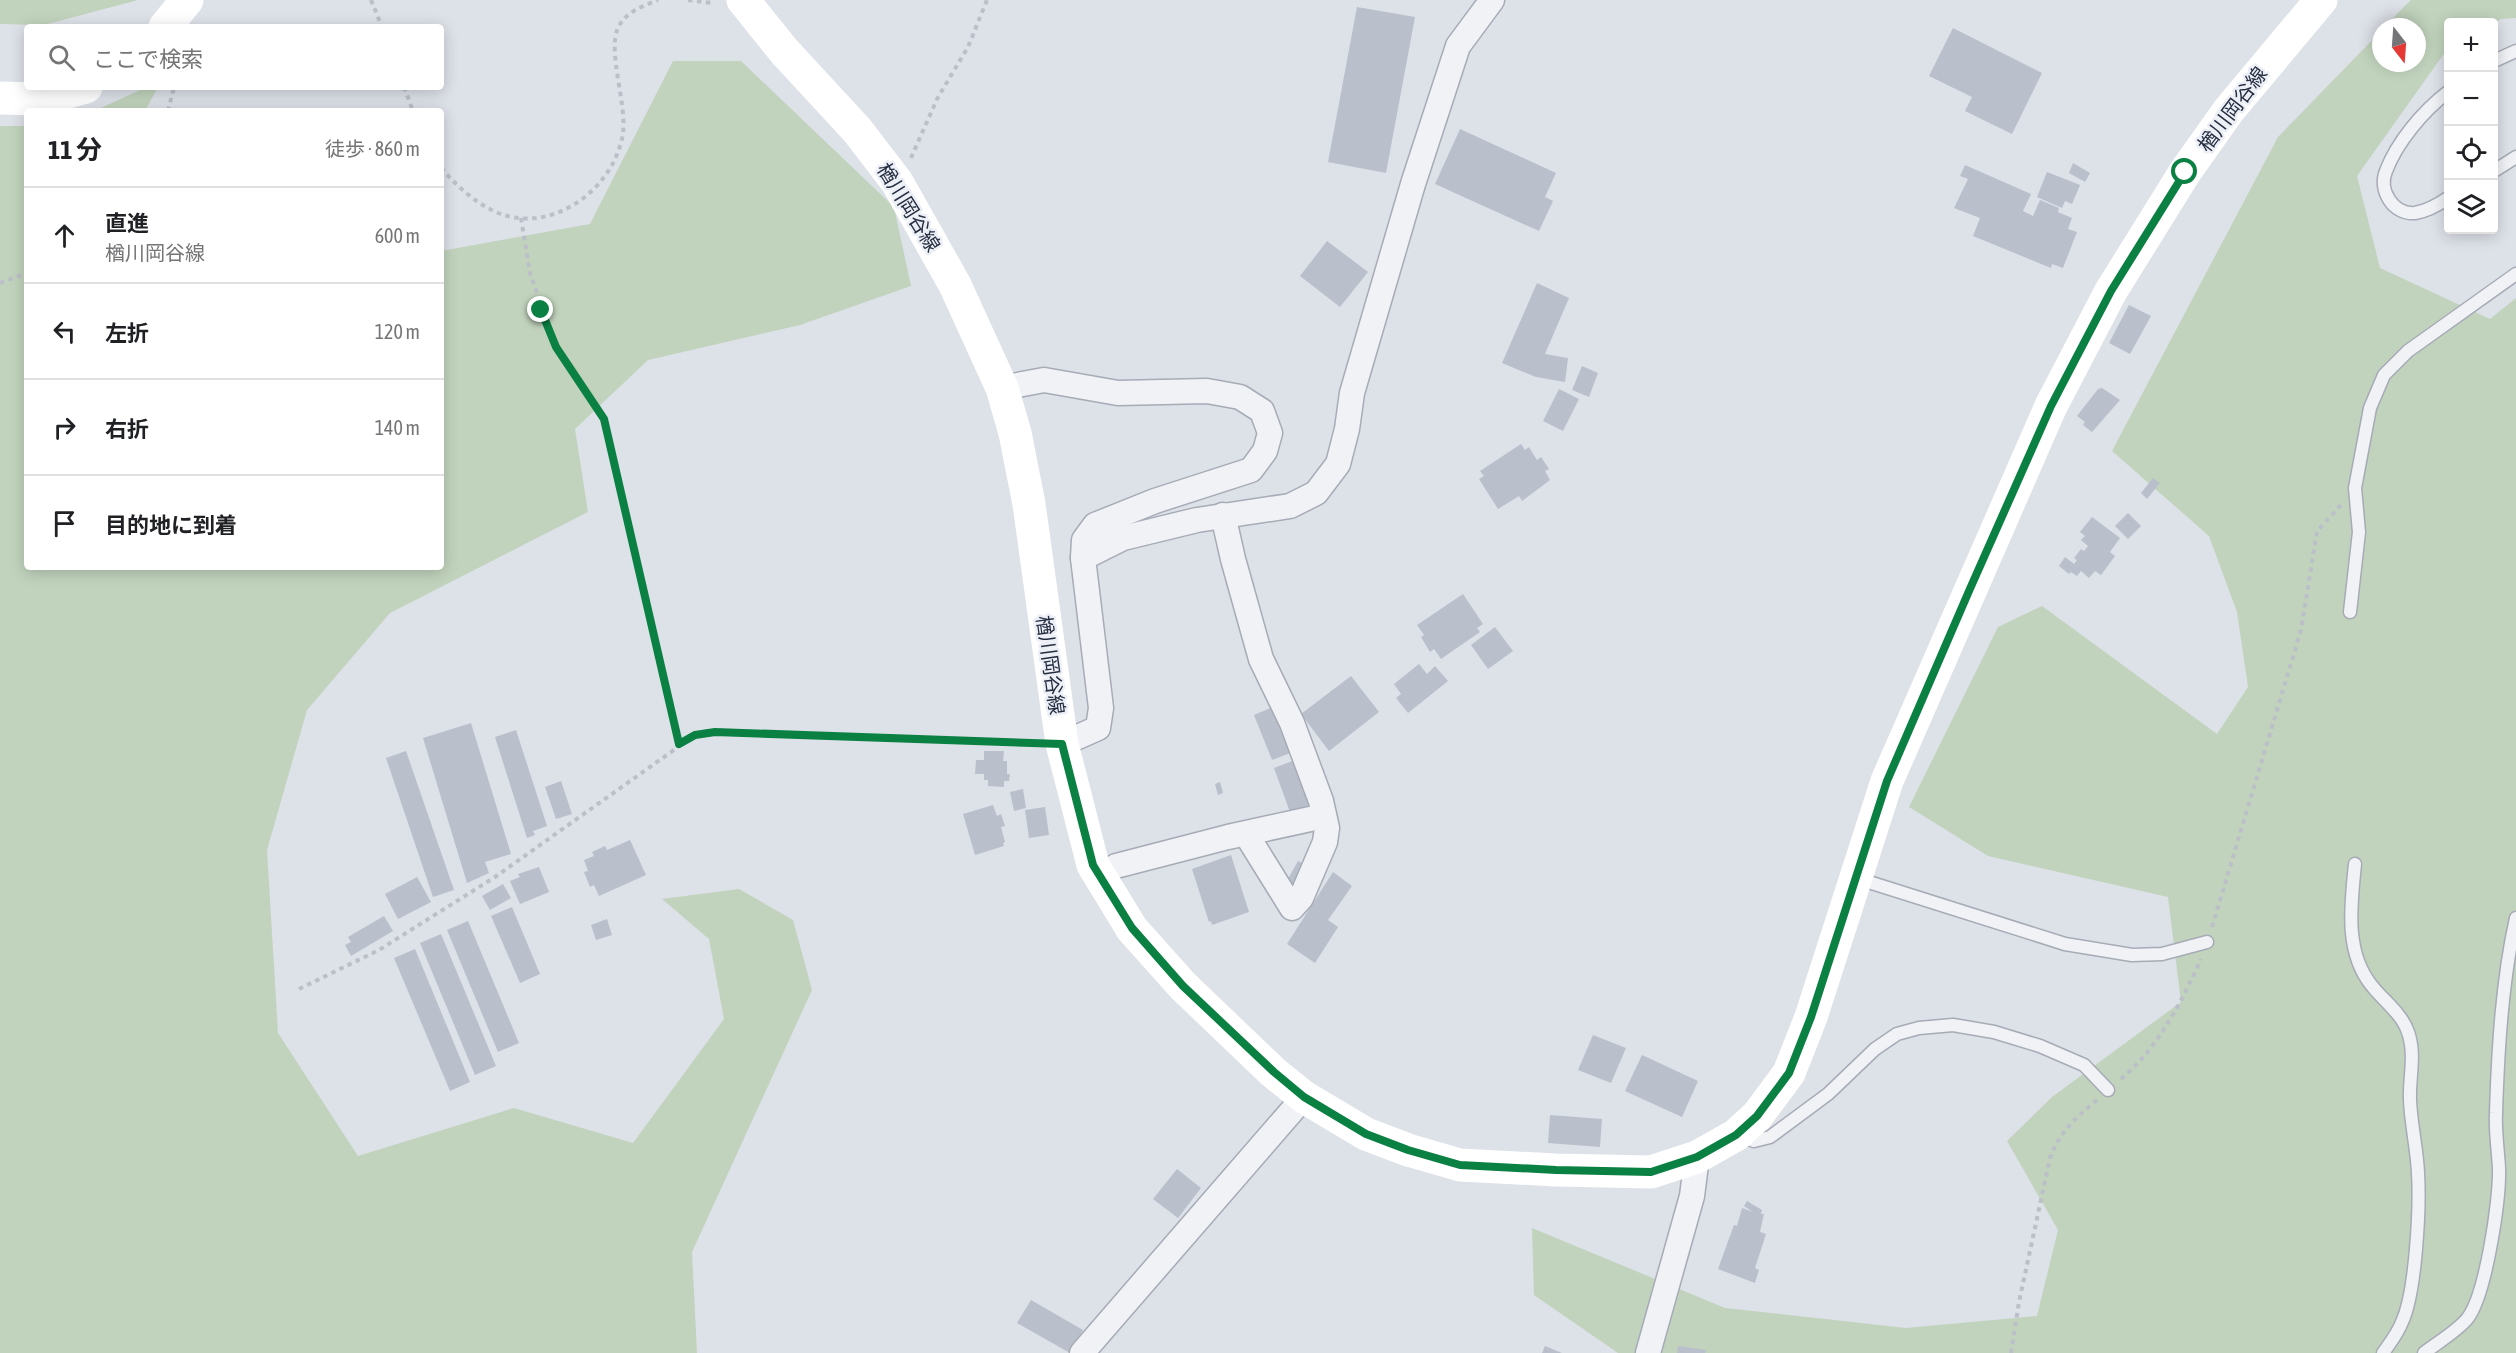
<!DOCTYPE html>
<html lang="ja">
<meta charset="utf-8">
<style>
body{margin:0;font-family:"Asap Condensed","Noto Sans JP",sans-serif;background:#f2f2f2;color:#202124}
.controls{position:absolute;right:18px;top:18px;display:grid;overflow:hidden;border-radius:6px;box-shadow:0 3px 15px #0003}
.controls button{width:54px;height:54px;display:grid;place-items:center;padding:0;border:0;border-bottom:2px solid #e0e0e0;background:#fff;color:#202124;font:30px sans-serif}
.compass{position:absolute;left:2372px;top:18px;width:54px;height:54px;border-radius:50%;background:#fff;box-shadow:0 3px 15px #0003;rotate:163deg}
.stop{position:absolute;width:18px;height:18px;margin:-14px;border:4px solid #0b8043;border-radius:50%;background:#fff}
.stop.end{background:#0b8043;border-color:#fff;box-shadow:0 2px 6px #0008}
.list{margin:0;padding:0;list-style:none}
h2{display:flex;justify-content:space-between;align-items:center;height:78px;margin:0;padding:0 24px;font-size:26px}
h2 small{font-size:20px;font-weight:400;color:#757577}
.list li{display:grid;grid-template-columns:39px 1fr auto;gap:18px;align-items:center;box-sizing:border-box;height:96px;padding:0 24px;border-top:2px solid #e0e0e0}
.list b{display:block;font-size:22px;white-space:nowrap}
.list p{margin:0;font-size:20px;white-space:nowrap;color:#757577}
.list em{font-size:20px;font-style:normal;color:#757577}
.icon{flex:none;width:33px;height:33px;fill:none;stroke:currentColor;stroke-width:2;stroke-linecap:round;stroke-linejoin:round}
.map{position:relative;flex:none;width:2516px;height:1353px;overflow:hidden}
.search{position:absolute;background:#fff;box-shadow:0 3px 15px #0003;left:24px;top:24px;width:420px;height:66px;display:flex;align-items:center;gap:15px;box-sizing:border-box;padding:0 21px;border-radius:6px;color:#757577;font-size:22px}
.panel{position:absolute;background:#fff;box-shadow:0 3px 15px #0003;left:24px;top:108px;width:420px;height:462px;border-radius:6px}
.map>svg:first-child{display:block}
</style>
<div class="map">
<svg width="2516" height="1353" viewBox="0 0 2516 1353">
<rect width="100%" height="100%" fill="#dde1e8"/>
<g fill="#c1d3bd">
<path d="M0,0H138L44,25L0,24Z"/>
<path d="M2411,0H2516V18L2501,19L2494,23L2448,22V48L2357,176L2380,268L2490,319L2516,298V1353H1618L1534,1295L1532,1228L1725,1308L1906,1328L2037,1316L2058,1230L2007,1141L2052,1097L2181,1002L2168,897L1988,856L1909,807L1998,627L2042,606L2217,734L2248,687L2237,612L2209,536L2112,451L2278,137L2381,31V63H2417V27H2384Z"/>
<path d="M673,61H741L894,207L911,286L800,325L648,360L575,429L588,512L390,613L307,710L267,850L278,1033L358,1156L514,1108L633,1143L724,1019L709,939L662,899L739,889L793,920L812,990L692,1252L697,1353H0V126H27V567H441V251L590,224Z"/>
<path d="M147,87H158L145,111H94Z"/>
</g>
<g fill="#babfcc">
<path d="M1357,7L1415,17L1386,173L1328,162Z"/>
<path d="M1953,28L2042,73L2012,134L1965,111L1972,97L1929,76Z"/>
<path d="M1460,129L1556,173L1545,197L1553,201L1539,231L1435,184Z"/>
<path d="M2073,163L2090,173L2085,182L2069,173Z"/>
<path d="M1965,165L2031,194L2023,211L2033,216L2040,200L2059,208L2058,212L2072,218L2068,229L2077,232L2063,268L2052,264L2051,268L1973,236L1980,218L1954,208L1968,179L1960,176Z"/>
<path d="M2047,172L2080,185L2072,204L2065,201L2062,208L2037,197Z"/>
<path d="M1327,241L1368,272L1340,307L1300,276Z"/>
<path d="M1537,283L1569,298L1545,354L1568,358L1565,382L1536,377L1502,363Z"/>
<path d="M2129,305L2151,316L2130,354L2109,343Z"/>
<path d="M1582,366L1598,373L1589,397L1572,390Z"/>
<path d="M2102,388L2120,400L2092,432L2083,425L2085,422L2077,416L2098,389Z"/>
<path d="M1559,389L1579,399L1563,431L1543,421Z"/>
<path d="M1521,444L1525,450L1529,447L1537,460L1541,457L1549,469L1545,471L1550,480L1522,501L1519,496L1498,509L1479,479L1484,476L1480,471Z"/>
<path d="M2153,478L2160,483L2147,499L2141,493Z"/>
<path d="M2128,513L2141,526L2128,539L2115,526Z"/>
<path d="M2092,517L2120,538L2110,552L2115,556L2101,575L2095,571L2089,578L2081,571L2077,576L2071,572L2069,574L2059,566L2065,557L2074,564L2077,560L2074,558L2081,549L2084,551L2088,546L2081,540L2085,536L2080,532Z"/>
<path d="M1463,594L1483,624L1477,628L1480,632L1441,659L1434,649L1430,652L1421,637L1424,635L1417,625Z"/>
<path d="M1495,627L1513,651L1488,669L1471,645Z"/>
<path d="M1419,664L1427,674L1435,666L1448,681L1408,713L1396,698L1401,694L1394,684Z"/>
<path d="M1351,676L1379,712L1329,751L1301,714Z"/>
<path d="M1275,706L1293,752L1272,760L1254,715Z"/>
<path d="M471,723L511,854L485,862L489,873L467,883L423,738Z"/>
<path d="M516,730L547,826L533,831L535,835L527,838L495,737Z"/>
<path d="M406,751L454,890L433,897L386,758Z"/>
<path d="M984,751H1004L1003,761H1007V774H1010L1009,781H1004V787L988,786V780H984V774H975L976,760H984Z"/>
<path d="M1295,760L1312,804L1290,812L1274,768Z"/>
<path d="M561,781L572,814L556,819L545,787Z"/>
<path d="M1220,782L1223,793L1218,795L1215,784Z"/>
<path d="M1023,789L1026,808L1014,811L1010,792Z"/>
<path d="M993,805L997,816L1001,814L1005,826L1001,827L1005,842L1003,843L1004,846L975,855L963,814Z"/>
<path d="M1045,807L1049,835L1029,838L1025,810Z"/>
<path d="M630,840L646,875L599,896L594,885L590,887L584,872L588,871L584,860L594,856L592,852L605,846L607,850Z"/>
<path d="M1231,855L1249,912L1212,925L1211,921L1209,922L1192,869Z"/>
<path d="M1298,861L1308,866L1294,891L1284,886Z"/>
<path d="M539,867L549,892L520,904L510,881L520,877L518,874Z"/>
<path d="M1333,872L1352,886L1328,920L1338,927L1315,963L1287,944Z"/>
<path d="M417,877L431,902L398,919L385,894Z"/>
<path d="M503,884L511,898L490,910L482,896Z"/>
<path d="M512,907L540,974L520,983L491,916Z"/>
<path d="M384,916L393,931L351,956L345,945L351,942L348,937Z"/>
<path d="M607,919L612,935L596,940L591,925Z"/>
<path d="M468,921L519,1043L498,1052L447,930Z"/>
<path d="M441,934L496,1066L475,1075L420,943Z"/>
<path d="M415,949L470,1082L450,1091L394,958Z"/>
<path d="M1593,1035L1626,1048L1611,1083L1578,1070Z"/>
<path d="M1642,1055L1698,1081L1682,1117L1625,1091Z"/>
<path d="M1550,1115L1602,1119L1600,1147L1548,1143Z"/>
<path d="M1177,1169L1201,1188L1178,1218L1153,1199Z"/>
<path d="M1747,1201L1762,1210L1761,1214H1764L1760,1232L1766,1234L1755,1268L1759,1270L1755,1283L1718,1269L1734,1225L1737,1226L1742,1208L1753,1212L1744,1206Z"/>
<path d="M1031,1300L1083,1330L1070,1353L1017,1323Z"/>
<path d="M1545,1346L1562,1353H1542Z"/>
<path d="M1678,1346L1706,1350L1705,1353H1677Z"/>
</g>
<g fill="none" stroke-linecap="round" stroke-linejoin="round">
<defs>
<g id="lane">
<path d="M2494,61L2516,51"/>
<path d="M2448,92C2423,111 2397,142 2386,171C2378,190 2393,215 2415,213C2427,211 2438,205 2448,198"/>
<path d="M2494,171L2516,157"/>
<path d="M2350,612L2359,532L2355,488L2370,408L2384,375L2408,351L2516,274"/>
<path d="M2355,864C2351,904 2344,952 2372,986C2384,1001 2402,1014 2408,1032C2416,1055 2409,1077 2410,1100C2411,1125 2417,1149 2418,1173C2420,1207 2416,1292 2402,1322C2398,1333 2390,1343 2383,1353"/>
<path d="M1856,878L2065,944L2132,955L2162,954L2207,942"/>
<path d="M1740,1136L1754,1141L1770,1137L1828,1094L1875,1049L1897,1034L1919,1028L1953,1025L1994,1032L2040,1046L2084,1065L2108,1090"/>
<path d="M2424,1353C2437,1343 2457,1331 2467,1319C2486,1296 2500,1198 2499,1168C2498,1150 2495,1131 2496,1113C2498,1049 2502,981 2516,918"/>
</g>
<g id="street">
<path d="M1002,388L1044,380L1118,393L1207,391L1240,397L1262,411L1270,433L1265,451L1251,470L1155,501L1095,525L1084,540L1083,558L1101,708L1098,728L1062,744"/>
<path d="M1223,515L1233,559L1261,659L1292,723L1321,801L1327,828L1325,842L1301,898L1292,908L1246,834"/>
<path d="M1083,558L1123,538L1197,520L1290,506L1316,493L1338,464L1347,429L1352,393L1413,184L1458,46L1492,0"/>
<path d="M1116,866L1228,837L1324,816"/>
<path d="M1082,1353L1304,1097"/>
<path d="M1648,1353L1692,1196L1697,1157"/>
</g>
</defs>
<use href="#lane" stroke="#a6abb6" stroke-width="15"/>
<use href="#street" stroke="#a6abb6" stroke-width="27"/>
<g stroke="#bbbfc7" stroke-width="4" stroke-dasharray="4.5 4.5" stroke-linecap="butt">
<path d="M371,0L382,27"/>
<path d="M688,0L712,3"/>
<path d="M404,87L413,111"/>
<path d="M168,111L174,87"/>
<path d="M911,158L937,99L968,47L987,0"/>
<path d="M441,168C458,187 475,203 498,213C553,235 615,188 623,133C627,104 607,51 618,28C625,12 643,6 658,0"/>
<path d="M521,218L530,273L556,347L604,419L679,744"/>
<path d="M0,283L27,273"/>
<path d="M2212,927L2301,630L2317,531L2341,505"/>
<path d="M299,989L379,950L495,877L695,735L715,732L1035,743"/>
<path d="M2121,1079C2158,1048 2181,1003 2201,959"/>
<path d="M2011,1353L2019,1302L2050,1158C2060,1131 2076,1118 2097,1100"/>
</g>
<use href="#lane" stroke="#f0f2f6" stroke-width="12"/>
<use href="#street" stroke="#f0f2f6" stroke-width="24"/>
<g stroke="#fff" stroke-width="33">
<path d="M743,0L784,51L857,130L897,182L955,285L1002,388L1015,433L1029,504L1062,744L1093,865L1132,929L1183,986L1273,1072L1304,1097L1366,1134L1408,1150L1460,1165L1556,1170L1651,1172L1697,1157L1736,1135L1757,1116L1789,1073L1811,1017L1887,781L2051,406L2111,291L2185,172L2229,110L2321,0"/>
<path d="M165,27L187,0"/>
<path d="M0,98L41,99L86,87"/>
</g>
</g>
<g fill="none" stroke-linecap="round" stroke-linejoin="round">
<path stroke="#0b8043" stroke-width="8" d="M541,310L556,347L604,419L679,744L695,735L715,732L1062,744L1093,865L1132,928L1183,986L1274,1072L1304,1097L1366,1134L1408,1150L1460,1165L1556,1170L1651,1172L1697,1157L1736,1135L1757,1116L1789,1073L1811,1017L1887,781L1969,591L2051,406L2111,291L2185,172"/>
</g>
<g text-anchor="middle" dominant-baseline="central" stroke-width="5" stroke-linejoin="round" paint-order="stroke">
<g font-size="20" fill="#252d40" stroke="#ecf0f6">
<text transform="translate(2232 109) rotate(-53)">楢川岡谷線</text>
<text transform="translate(909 207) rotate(58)">楢川岡谷線</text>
<text transform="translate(1051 665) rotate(82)">楢川岡谷線</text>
</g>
</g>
</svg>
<div class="controls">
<button>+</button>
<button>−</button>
<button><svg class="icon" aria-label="locate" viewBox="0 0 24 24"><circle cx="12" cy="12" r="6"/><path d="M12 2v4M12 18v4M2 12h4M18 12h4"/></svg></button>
<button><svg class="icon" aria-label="layers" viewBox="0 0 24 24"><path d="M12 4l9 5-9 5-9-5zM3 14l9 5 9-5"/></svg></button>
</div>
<svg class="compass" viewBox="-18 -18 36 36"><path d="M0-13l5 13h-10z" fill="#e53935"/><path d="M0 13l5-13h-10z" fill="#757577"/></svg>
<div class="stop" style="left:2185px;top:172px"></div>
<div class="stop end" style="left:541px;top:310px"></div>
<div class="search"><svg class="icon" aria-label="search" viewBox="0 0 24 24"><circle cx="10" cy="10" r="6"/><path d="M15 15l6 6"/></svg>ここで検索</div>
<section class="panel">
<h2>11 分<small>徒歩 · 860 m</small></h2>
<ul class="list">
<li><svg class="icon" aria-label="ahead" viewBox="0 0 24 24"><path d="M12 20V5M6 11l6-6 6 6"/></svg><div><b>直進</b><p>楢川岡谷線</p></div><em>600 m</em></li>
<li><svg class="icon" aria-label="left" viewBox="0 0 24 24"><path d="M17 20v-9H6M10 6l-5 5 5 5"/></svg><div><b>左折</b></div><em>120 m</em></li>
<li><svg class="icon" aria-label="right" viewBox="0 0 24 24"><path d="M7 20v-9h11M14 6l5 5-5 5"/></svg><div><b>右折</b></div><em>140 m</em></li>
<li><svg class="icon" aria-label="arrive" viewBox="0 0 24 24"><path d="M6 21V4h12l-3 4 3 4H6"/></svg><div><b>目的地に到着</b></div></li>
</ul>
</section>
</div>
